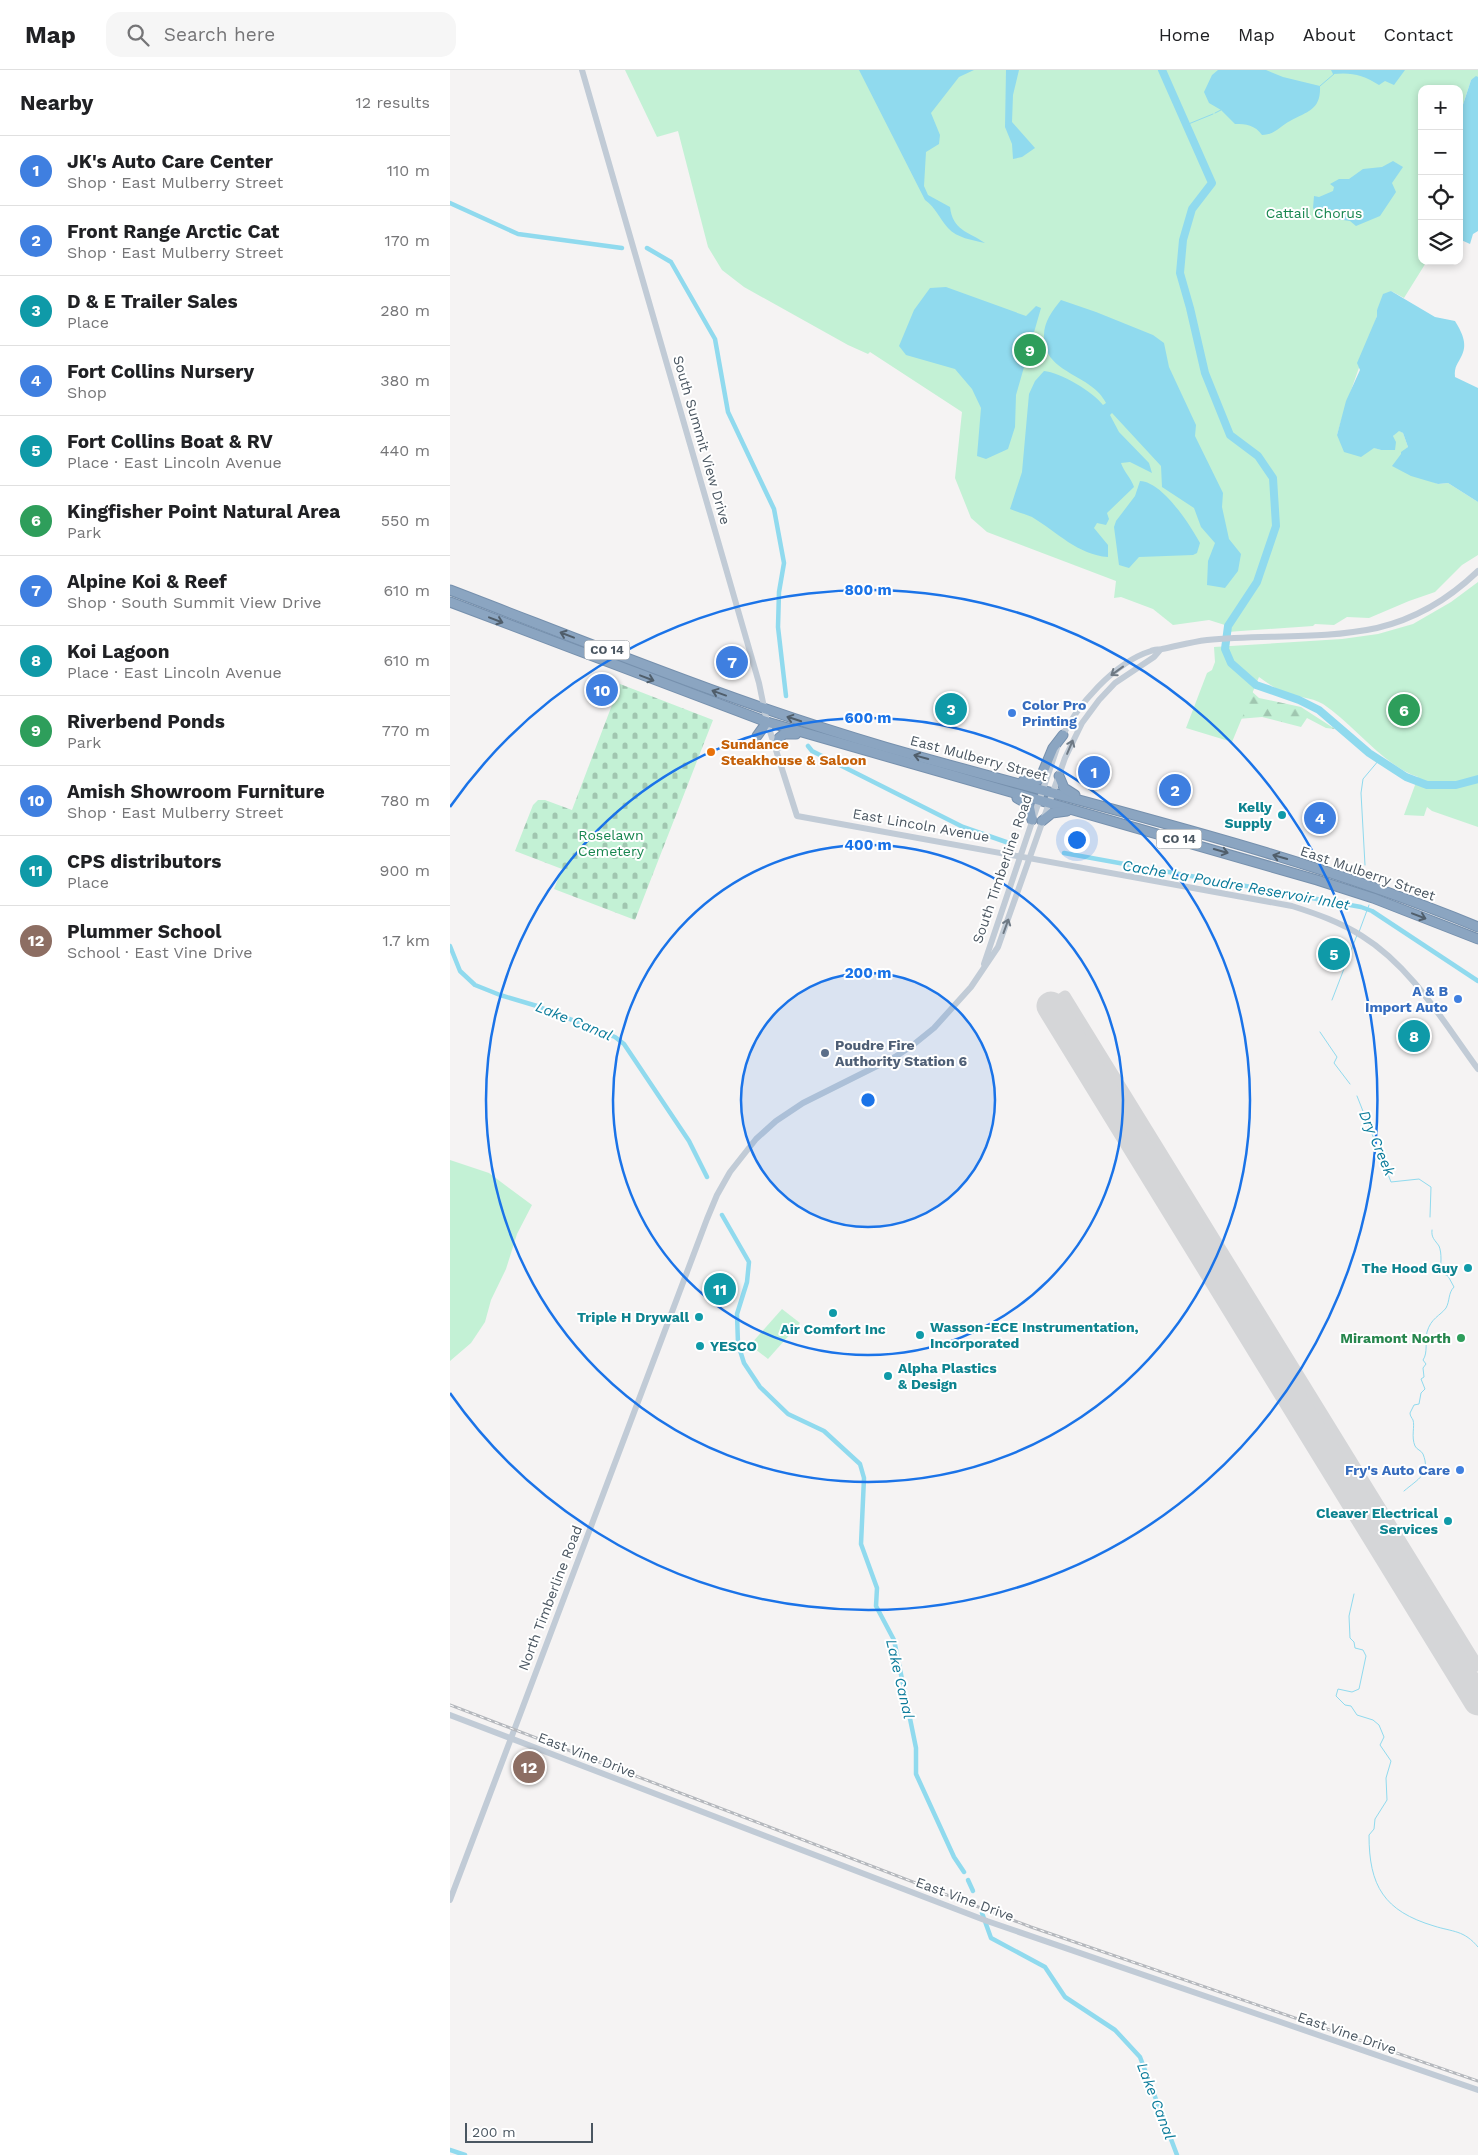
<!DOCTYPE html>
<meta charset="utf-8">
<style>
body{margin:0;font-family:"Work Sans",sans-serif;background:#f6f6f6;color:#202124}
.controls{position:absolute;right:15px;top:15px;display:grid;overflow:hidden;border-radius:10px;box-shadow:0 2px 8px #0003}
.controls button{width:45px;height:45px;display:grid;place-items:center;padding:0;border:0;border-bottom:1px solid #e0e0e0;background:#fff;color:#202124;font:25px sans-serif}
.scale{position:absolute;left:15px;bottom:12px;width:128px;box-sizing:border-box;padding-left:5px;border:2px solid #4a5661;border-top:0;font-size:14px;line-height:18px;white-space:nowrap;color:#4a5661;-webkit-text-stroke:4px #fff;paint-order:stroke}
.you{position:absolute;left:626px;top:769px;width:18px;height:18px;margin:-12px;border:4px solid #fff;border-radius:50%;background:#1a73e8;box-shadow:0 0 0 8px #1a73e833}
.badge{display:grid;place-items:center;width:32px;height:32px;border-radius:50%;background:#1a73e8;color:#fff;font-size:16px;font-weight:700}
.pin{position:absolute;translate:-50% -50%;border:2px solid #fff;box-shadow:0 1px 5px #0006}
.list{margin:0;padding:0;list-style:none}
h2{display:flex;justify-content:space-between;align-items:center;height:65px;margin:0;padding:0 20px;font-size:21px}
h2 small{font-size:16px;font-weight:400;color:#757577}
.list li{display:grid;grid-template-columns:32px 1fr auto;gap:15px;align-items:center;box-sizing:border-box;height:70px;padding:0 20px;border-top:1px solid #e0e0e0}
.list b{display:block;font-size:19px;white-space:nowrap}
.list p{margin:0;font-size:16px;white-space:nowrap;color:#757577}
.list em{font-size:16px;font-style:normal;color:#757577}
.icon{flex:none;width:28px;height:28px;fill:none;stroke:currentColor;stroke-width:2;stroke-linecap:round;stroke-linejoin:round}
.map{position:relative;flex:none;width:1028px;height:2085px;overflow:hidden}
header{display:flex;align-items:center;gap:30px;box-sizing:border-box;height:70px;padding:0 25px;background:#fff;border-bottom:1px solid #e0e0e0}
header strong{font-size:24px}
nav{display:flex;gap:28px;margin-inline-start:auto;font-size:18px}
.search{width:350px;height:45px;background:#f6f6f6;display:flex;align-items:center;gap:12px;box-sizing:border-box;padding:0 18px;border-radius:15px;color:#757577;font-size:19px}
main{display:flex}
aside{flex:1;background:#fff}
.map>svg:first-child{display:block}
</style>
<header>
<strong>Map</strong>
<div class="search"><svg class="icon" aria-label="search" viewBox="0 0 24 24"><circle cx="10" cy="10" r="6"/><path d="M15 15l6 6"/></svg>Search here</div>
<nav><a>Home</a><a>Map</a><a>About</a><a>Contact</a></nav>
</header>
<main>
<aside>
<h2>Nearby<small>12 results</small></h2>
<ul class="list">
<li><span class="badge" style="background:#3f7fe0">1</span><div><b>JK's Auto Care Center</b><p>Shop · East Mulberry Street</p></div><em>110 m</em></li>
<li><span class="badge" style="background:#3f7fe0">2</span><div><b>Front Range Arctic Cat</b><p>Shop · East Mulberry Street</p></div><em>170 m</em></li>
<li><span class="badge" style="background:#0f9aa8">3</span><div><b>D &amp; E Trailer Sales</b><p>Place</p></div><em>280 m</em></li>
<li><span class="badge" style="background:#3f7fe0">4</span><div><b>Fort Collins Nursery</b><p>Shop</p></div><em>380 m</em></li>
<li><span class="badge" style="background:#0f9aa8">5</span><div><b>Fort Collins Boat &amp; RV</b><p>Place · East Lincoln Avenue</p></div><em>440 m</em></li>
<li><span class="badge" style="background:#2e9e5b">6</span><div><b>Kingfisher Point Natural Area</b><p>Park</p></div><em>550 m</em></li>
<li><span class="badge" style="background:#3f7fe0">7</span><div><b>Alpine Koi &amp; Reef</b><p>Shop · South Summit View Drive</p></div><em>610 m</em></li>
<li><span class="badge" style="background:#0f9aa8">8</span><div><b>Koi Lagoon</b><p>Place · East Lincoln Avenue</p></div><em>610 m</em></li>
<li><span class="badge" style="background:#2e9e5b">9</span><div><b>Riverbend Ponds</b><p>Park</p></div><em>770 m</em></li>
<li><span class="badge" style="background:#3f7fe0">10</span><div><b>Amish Showroom Furniture</b><p>Shop · East Mulberry Street</p></div><em>780 m</em></li>
<li><span class="badge" style="background:#0f9aa8">11</span><div><b>CPS distributors</b><p>Place</p></div><em>900 m</em></li>
<li><span class="badge" style="background:#8d6e63">12</span><div><b>Plummer School</b><p>School · East Vine Drive</p></div><em>1.7 km</em></li>
</ul>
</aside>
<div class="map">
<svg width="1028" height="2085" viewBox="0 0 1028 2085">
<defs>
<pattern id="forest-firs" width="22" height="20" patternUnits="userSpaceOnUse" patternTransform="scale(1.25)"><rect width="22" height="20" fill="#c3f1d5"/><path d="M5 1l3.5 6h-7zM16 11l3.5 6h-7z" fill="#a0c6b0"/></pattern>
<pattern id="cemetery-stones" width="16" height="16" patternUnits="userSpaceOnUse" patternTransform="scale(1.25)"><rect width="16" height="16" fill="#c3f1d5"/><path d="M2 7V4a2 2 0 0 1 4 0v3zM10 15v-3a2 2 0 0 1 4 0v3z" fill="#a0c6b0"/></pattern>
</defs>
<rect width="100%" height="100%" fill="#f5f3f3"/>
<path fill="url(#forest-firs)" d="M778,600L809,628L851,637L885,659L876,658L857,648L851,657L812,647L752,652Z"/>
<path fill="url(#cemetery-stones)" d="M170,614L263,650L185,850L104,819L112,799L65,781L83,735L88,730H95L122,740Z"/>
<g fill="#c3f1d5">
<path d="M175,0H1028V7L1021,10L1009,47V19H972V116L968,122L972,136V191H977L954,228L941,221L927,240V246C914,286 898,325 887,365L931,380H944L943,366L948,360L953,363L958,377L943,396L988,414L998,413L1028,432V485L1012,495L985,522L959,531L919,548L897,547L884,555L865,554L863,556L777,562L778,556L759,550L723,555L703,539L671,527L664,528L666,511L537,462L521,448L505,408L512,342L420,282L418,284L398,275L294,217L272,200L258,177L228,61L207,67Z"/>
<path d="M1028,512V757L982,741L977,737L974,746L954,745L968,707C932,695 905,655 873,634C861,627 845,627 832,621C824,618 816,612 809,607L782,672L736,658L757,603L762,600L765,592L764,577L892,569L928,564L963,554L1001,532Z"/>
<path d="M0,1090L39,1103L82,1135L67,1164L56,1199L41,1230L35,1252L21,1273L0,1291Z"/>
<path d="M332,1239L350,1253L318,1289L300,1275Z"/>
</g>
<g fill="#90daee">
<path d="M409,0H524L509,7L481,43L490,65L489,74L476,82L474,116L478,125L500,137C503,161 518,161 535,173C522,170 507,168 498,158C489,148 486,138 475,130Z"/>
<path d="M556,0H569L563,25L562,52L585,78L572,87L563,89L562,74L555,57Z"/>
<path d="M768,0H816L833,7L870,16C871,40 858,41 840,51C830,56 825,65 812,65C805,55 796,54 785,54L771,40L759,33L754,22L762,5Z"/>
<path d="M881,0H955L944,15L935,11L929,15C913,5 902,2 883,4Z"/>
<path d="M1026,6L1028,7V161L1023,164L1020,174L1009,169V47L1021,10Z"/>
<path d="M943,91L953,97L942,113L946,122L930,146L906,156L900,151L872,147L863,138L864,126L869,127L883,121L884,117L880,114L889,109H899L913,99L932,97Z"/>
<path d="M496,217L576,246L586,236L591,238L566,325L565,357L558,379L536,389L527,386L531,338L522,319L505,299L456,285L449,276L464,240L480,218Z"/>
<path d="M941,221L985,247L1005,251C1011,261 1018,273 1012,285C1008,294 1004,296 1005,307L1028,318V432L998,413L988,414L961,406L942,396L951,384V382L958,377L953,363L949,361L943,366L946,372L945,380H931L924,378L911,387L894,382L887,365L896,331L910,300L907,293L927,246V240L933,224Z"/>
<path d="M611,230L646,242L703,265L714,273L719,297L746,355L745,366L773,423L772,437L779,469L791,484L788,501L775,518L757,515L758,491L765,473L751,457L744,438L712,417L711,396L662,343L660,345L669,362L699,393L702,403L680,392L671,393C674,402 681,408 684,417L657,443L659,449L656,455L647,453L644,458L658,475V487C628,485 607,462 582,447C575,444 567,442 560,439L572,402L579,324L585,311L594,301C610,302 643,322 653,335L656,333C642,304 595,304 594,268C593,253 602,241 611,230Z"/>
<path d="M690,411C713,412 740,455 750,473L747,483L743,485L689,487L679,498L669,495L664,457L666,451L685,426Z"/>
</g>
<g fill="none" stroke-linecap="round" stroke-linejoin="round">
<g stroke="#90daee" stroke-width="1">
<path d="M870,16L884,4"/>
<path d="M765,43L771,40"/>
<path d="M736,55L763,44"/>
<path d="M915,795L911,723L913,709L929,690"/>
<path d="M909,862L919,835"/>
<path d="M882,930L907,865"/>
<path d="M870,962L887,987L884,993L900,1014"/>
<path d="M907,1026L941,1112L969,1109L981,1117L980,1147"/>
<path d="M954,1421C968,1409 981,1404 973,1384C971,1380 967,1380 965,1376C961,1367 965,1356 963,1350C962,1348 960,1346 960,1343L964,1335L969,1334L971,1323L975,1319L971,1309L974,1307L973,1298L976,1294L973,1290C978,1283 975,1271 977,1262C981,1248 990,1246 996,1238C1000,1231 998,1223 1004,1217L998,1206L990,1202C991,1195 992,1183 989,1176C985,1170 981,1168 982,1160"/>
<path d="M904,1524L899,1546L900,1568L904,1572L905,1578L913,1580L916,1586L909,1619L902,1622L888,1619L886,1626L895,1635L901,1636L907,1645L923,1650L929,1655L934,1667L930,1675L941,1691L936,1708L937,1730L925,1749L924,1759L919,1765C919,1816 934,1841 984,1856C1003,1862 1014,1860 1028,1877"/>
</g>
<g stroke="#90daee" stroke-width="4.5">
<path d="M0,133L68,164L172,178"/>
<path d="M197,178L221,192L265,269L278,342L324,439L334,493L329,522L328,557L336,626"/>
<path d="M358,676L362,681L513,757L559,773"/>
<path d="M614,783L911,837L922,841L1028,911"/>
<path d="M0,876L10,901L25,915L50,925L87,936L165,967L174,974L239,1071L257,1107"/>
<path d="M272,1145L299,1192L297,1212L287,1244L288,1274L294,1293L310,1317L338,1344L374,1361L410,1394L414,1408L411,1474L427,1518L426,1536L444,1570L466,1678V1704L504,1787L514,1802"/>
<path d="M518,1810L523,1821"/>
<path d="M532,1843L541,1868L595,1897L615,1927L665,1960L690,1987L727,2085"/>
<path d="M0,2080L15,2085"/>
</g>
<path stroke="#90daee" stroke-width="8" d="M712,0L762,113L742,139L733,170L730,203L740,238L755,303L780,365L808,386L823,408L826,456L807,512L778,556L775,579L781,593L806,615L849,630L869,640L919,683L956,707L977,715H1006L1028,709"/>
<path stroke="#d5d6d8" stroke-width="11" d="M601,936L615,926L1028,1596"/>
<path stroke="#d5d6d8" stroke-width="29" d="M601,936L1028,1631"/>
<defs>
<g id="highway">
<path d="M0,520C144,575 287,634 435,677C633,734 837,778 1028,857"/>
<path d="M0,532L317,652L867,810L923,828L1028,869"/>
<path d="M307,666L317,652"/>
<path d="M327,676L329,668L334,664H346"/>
<path d="M609,706L614,718L625,725"/>
<path d="M573,711L584,712L590,709L603,678L613,665"/>
<path d="M567,728L579,735L582,750"/>
<path d="M592,751L602,743L617,741"/>
</g>
</defs>
<use href="#highway" stroke="#7690ad" stroke-width="11"/>
<g stroke="#c1cbd6" stroke-width="6">
<path d="M132,0L309,613L317,652L347,746L842,836C867,844 890,852 912,866C962,897 994,953 1028,999"/>
<path d="M611,669C626,636 665,592 701,581C704,579 709,580 712,579C727,576 741,572 757,570C813,564 871,570 927,558C965,549 1000,528 1028,501"/>
<path d="M534,894L607,678"/>
<path d="M0,1645L537,1851L1028,2020"/>
<path d="M0,1830L257,1149L267,1125L280,1102L306,1069L326,1051L353,1033L445,987L463,975L484,958L521,917L548,877L615,688L632,653L649,630L665,613L704,587L710,580"/>
</g>
<use href="#highway" stroke="#8ba5c1" stroke-width="9"/>
<defs>
<path id="rail" d="M0,1635L581,1857L1028,2011"/>
</defs>
<use href="#rail" stroke="#b5b8bd" stroke-width="3"/>
<use href="#rail" stroke="#fff" stroke-width="1" stroke-dasharray="4" stroke-linecap="butt"/>
</g>
<defs><path id="oneway-shaft" d="M-6 0H5M1.5-3L5.5 0L1.5 3" fill="none" stroke-width="1.6" stroke-linecap="round" stroke-linejoin="round" transform="scale(1.25)"/></defs>
<g stroke="#505e6b">
<use href="#oneway-shaft" transform="translate(46 550) rotate(21)"/>
<use href="#oneway-shaft" transform="translate(117 565) rotate(-159)"/>
<use href="#oneway-shaft" transform="translate(197 608) rotate(21)"/>
<use href="#oneway-shaft" transform="translate(269 623) rotate(-160)"/>
<use href="#oneway-shaft" transform="translate(344 649) rotate(-162)"/>
<use href="#oneway-shaft" transform="translate(471 687) rotate(-165)"/>
<use href="#oneway-shaft" transform="translate(771 781) rotate(16)"/>
<use href="#oneway-shaft" transform="translate(830 787) rotate(-164)"/>
<use href="#oneway-shaft" transform="translate(969 846) rotate(21)"/>
</g>
<g stroke="#6e7984">
<use href="#oneway-shaft" transform="translate(667 601) rotate(144)"/>
<use href="#oneway-shaft" transform="translate(620 677) rotate(-67)"/>
<use href="#oneway-shaft" transform="translate(556 856) rotate(-70)"/>
</g>
<circle cx="418" cy="1030" r="127" fill="#1a73e8" fill-opacity=".12"/>
<g fill="none" stroke="#1a73e8" stroke-width="2.5">
<circle cx="418" cy="1030" r="127"/>
<circle cx="418" cy="1030" r="255"/>
<circle cx="418" cy="1030" r="382"/>
<path d="M0 737A510 510 0 1 1 0 1323"/>
</g>
<g fill="#3f7fe0" stroke="#fff" stroke-width="2">
<circle cx="562" cy="643" r="5"/>
<circle cx="1008" cy="929" r="5"/>
<circle cx="1010" cy="1400" r="5"/>
</g>
<circle fill="#e8710a" stroke="#fff" stroke-width="2" cx="261" cy="682" r="5"/>
<g fill="#0f9aa8" stroke="#fff" stroke-width="2">
<circle cx="832" cy="745" r="5"/>
<circle cx="1018" cy="1198" r="5"/>
<circle cx="383" cy="1243" r="5"/>
<circle cx="249" cy="1247" r="5"/>
<circle cx="470" cy="1265" r="5"/>
<circle cx="250" cy="1276" r="5"/>
<circle cx="438" cy="1306" r="5"/>
<circle cx="998" cy="1451" r="5"/>
</g>
<circle fill="#5c6f8a" stroke="#fff" stroke-width="2" cx="375" cy="983" r="5"/>
<circle fill="#2e9e5b" stroke="#fff" stroke-width="2" cx="1011" cy="1268" r="5"/>
<g text-anchor="middle" dominant-baseline="central" stroke-width="4" stroke-linejoin="round" paint-order="stroke">
<g fill="#fff" stroke="#808990" stroke-width="1">
<rect x="134.5" y="570.5" width="45" height="19" rx="4"/>
<rect x="706.5" y="759.5" width="45" height="19" rx="4"/>
</g>
<g font-size="12" font-weight="bold" fill="#4a5661">
<text x="157" y="580">CO 14</text>
<text x="729" y="769">CO 14</text>
</g>
<g font-size="14" fill="#17864f" stroke="#fff">
<text x="864" y="143">Cattail Chorus</text>
<text x="161" y="765">Roselawn<tspan x="161" dy="16">Cemetery</tspan></text>
</g>
<g font-size="14" fill="#4a5661" stroke="#fff">
<text transform="translate(252 370) rotate(74)">South Summit View Drive</text>
<text transform="translate(529 688) rotate(15)">East Mulberry Street</text>
<text transform="translate(471 755) rotate(10)">East Lincoln Avenue</text>
<text transform="translate(552 799) rotate(-71)">South Timberline Road</text>
<text transform="translate(918 803) rotate(19)">East Mulberry Street</text>
<text transform="translate(100 1528) rotate(-69)">North Timberline Road</text>
<text transform="translate(137 1685) rotate(21)">East Vine Drive</text>
<text transform="translate(515 1829) rotate(20)">East Vine Drive</text>
<text transform="translate(897 1963) rotate(19)">East Vine Drive</text>
</g>
<g font-size="14" font-weight="bold" fill="#366cbe" stroke="#fff" text-anchor="end">
<text x="572" y="635" text-anchor="start">Color Pro<tspan x="572" dy="16">Printing</tspan></text>
<text x="998" y="921">A &amp; B<tspan x="998" dy="16">Import Auto</tspan></text>
<text x="1000" y="1400">Fry's Auto Care</text>
</g>
<g font-size="14" font-weight="bold" fill="#c56008" stroke="#fff" text-anchor="start">
<text x="271" y="674">Sundance<tspan x="271" dy="16">Steakhouse &amp; Saloon</tspan></text>
</g>
<g font-size="14" font-weight="bold" fill="#0d838f" stroke="#fff" text-anchor="end">
<text x="822" y="737">Kelly<tspan x="822" dy="16">Supply</tspan></text>
<text x="1008" y="1198">The Hood Guy</text>
<text x="239" y="1247">Triple H Drywall</text>
<text x="480" y="1257" text-anchor="start">Wasson-ECE Instrumentation,<tspan x="480" dy="16">Incorporated</tspan></text>
<text x="383" y="1259" text-anchor="middle">Air Comfort Inc</text>
<text x="260" y="1276" text-anchor="start">YESCO</text>
<text x="448" y="1298" text-anchor="start">Alpha Plastics<tspan x="448" dy="16">&amp; Design</tspan></text>
<text x="988" y="1443">Cleaver Electrical<tspan x="988" dy="16">Services</tspan></text>
</g>
<g font-size="14" font-weight="bold" fill="#4e5e75" stroke="#fff" text-anchor="start">
<text x="385" y="975">Poudre Fire<tspan x="385" dy="16">Authority Station 6</tspan></text>
</g>
<g font-size="14" font-weight="bold" fill="#27864d" stroke="#fff" text-anchor="end">
<text x="1001" y="1268">Miramont North</text>
</g>
<g font-size="15" font-style="italic" fill="#0c7c9b" stroke="#fff">
<text transform="translate(786 815) rotate(10)">Cache La Poudre Reservoir Inlet</text>
<text transform="translate(124 951) rotate(22)">Lake Canal</text>
<text transform="translate(927 1073) rotate(67)">Dry Creek</text>
<text transform="translate(450 1609) rotate(77)">Lake Canal</text>
<text transform="translate(706 2031) rotate(69)">Lake Canal</text>
</g>
</g>
<circle cx="418" cy="1030" r="8" fill="#1a73e8" stroke="#fff" stroke-width="2.5"/>
<g font-size="15" text-anchor="middle" font-weight="bold" fill="#1a73e8" stroke="#fff" stroke-width="4" stroke-linejoin="round" paint-order="stroke">
<text x="418" y="525">800 m</text>
<text x="418" y="653">600 m</text>
<text x="418" y="780">400 m</text>
<text x="418" y="908">200 m</text>
</g>
</svg>
<div class="controls">
<button>+</button>
<button>−</button>
<button><svg class="icon" aria-label="locate" viewBox="0 0 24 24"><circle cx="12" cy="12" r="6"/><path d="M12 2v4M12 18v4M2 12h4M18 12h4"/></svg></button>
<button><svg class="icon" aria-label="layers" viewBox="0 0 24 24"><path d="M12 4l9 5-9 5-9-5zM3 14l9 5 9-5"/></svg></button>
</div>
<div class="scale">200 m</div>
<div class="you"></div>
<div class="pin badge" style="left:644px;top:702px;background:#3f7fe0">1</div>
<div class="pin badge" style="left:725px;top:720px;background:#3f7fe0">2</div>
<div class="pin badge" style="left:501px;top:639px;background:#0f9aa8">3</div>
<div class="pin badge" style="left:870px;top:748px;background:#3f7fe0">4</div>
<div class="pin badge" style="left:884px;top:884px;background:#0f9aa8">5</div>
<div class="pin badge" style="left:954px;top:640px;background:#2e9e5b">6</div>
<div class="pin badge" style="left:282px;top:592px;background:#3f7fe0">7</div>
<div class="pin badge" style="left:964px;top:966px;background:#0f9aa8">8</div>
<div class="pin badge" style="left:580px;top:280px;background:#2e9e5b">9</div>
<div class="pin badge" style="left:152px;top:620px;background:#3f7fe0">10</div>
<div class="pin badge" style="left:270px;top:1219px;background:#0f9aa8">11</div>
<div class="pin badge" style="left:79px;top:1697px;background:#8d6e63">12</div>
</div>
</main>
